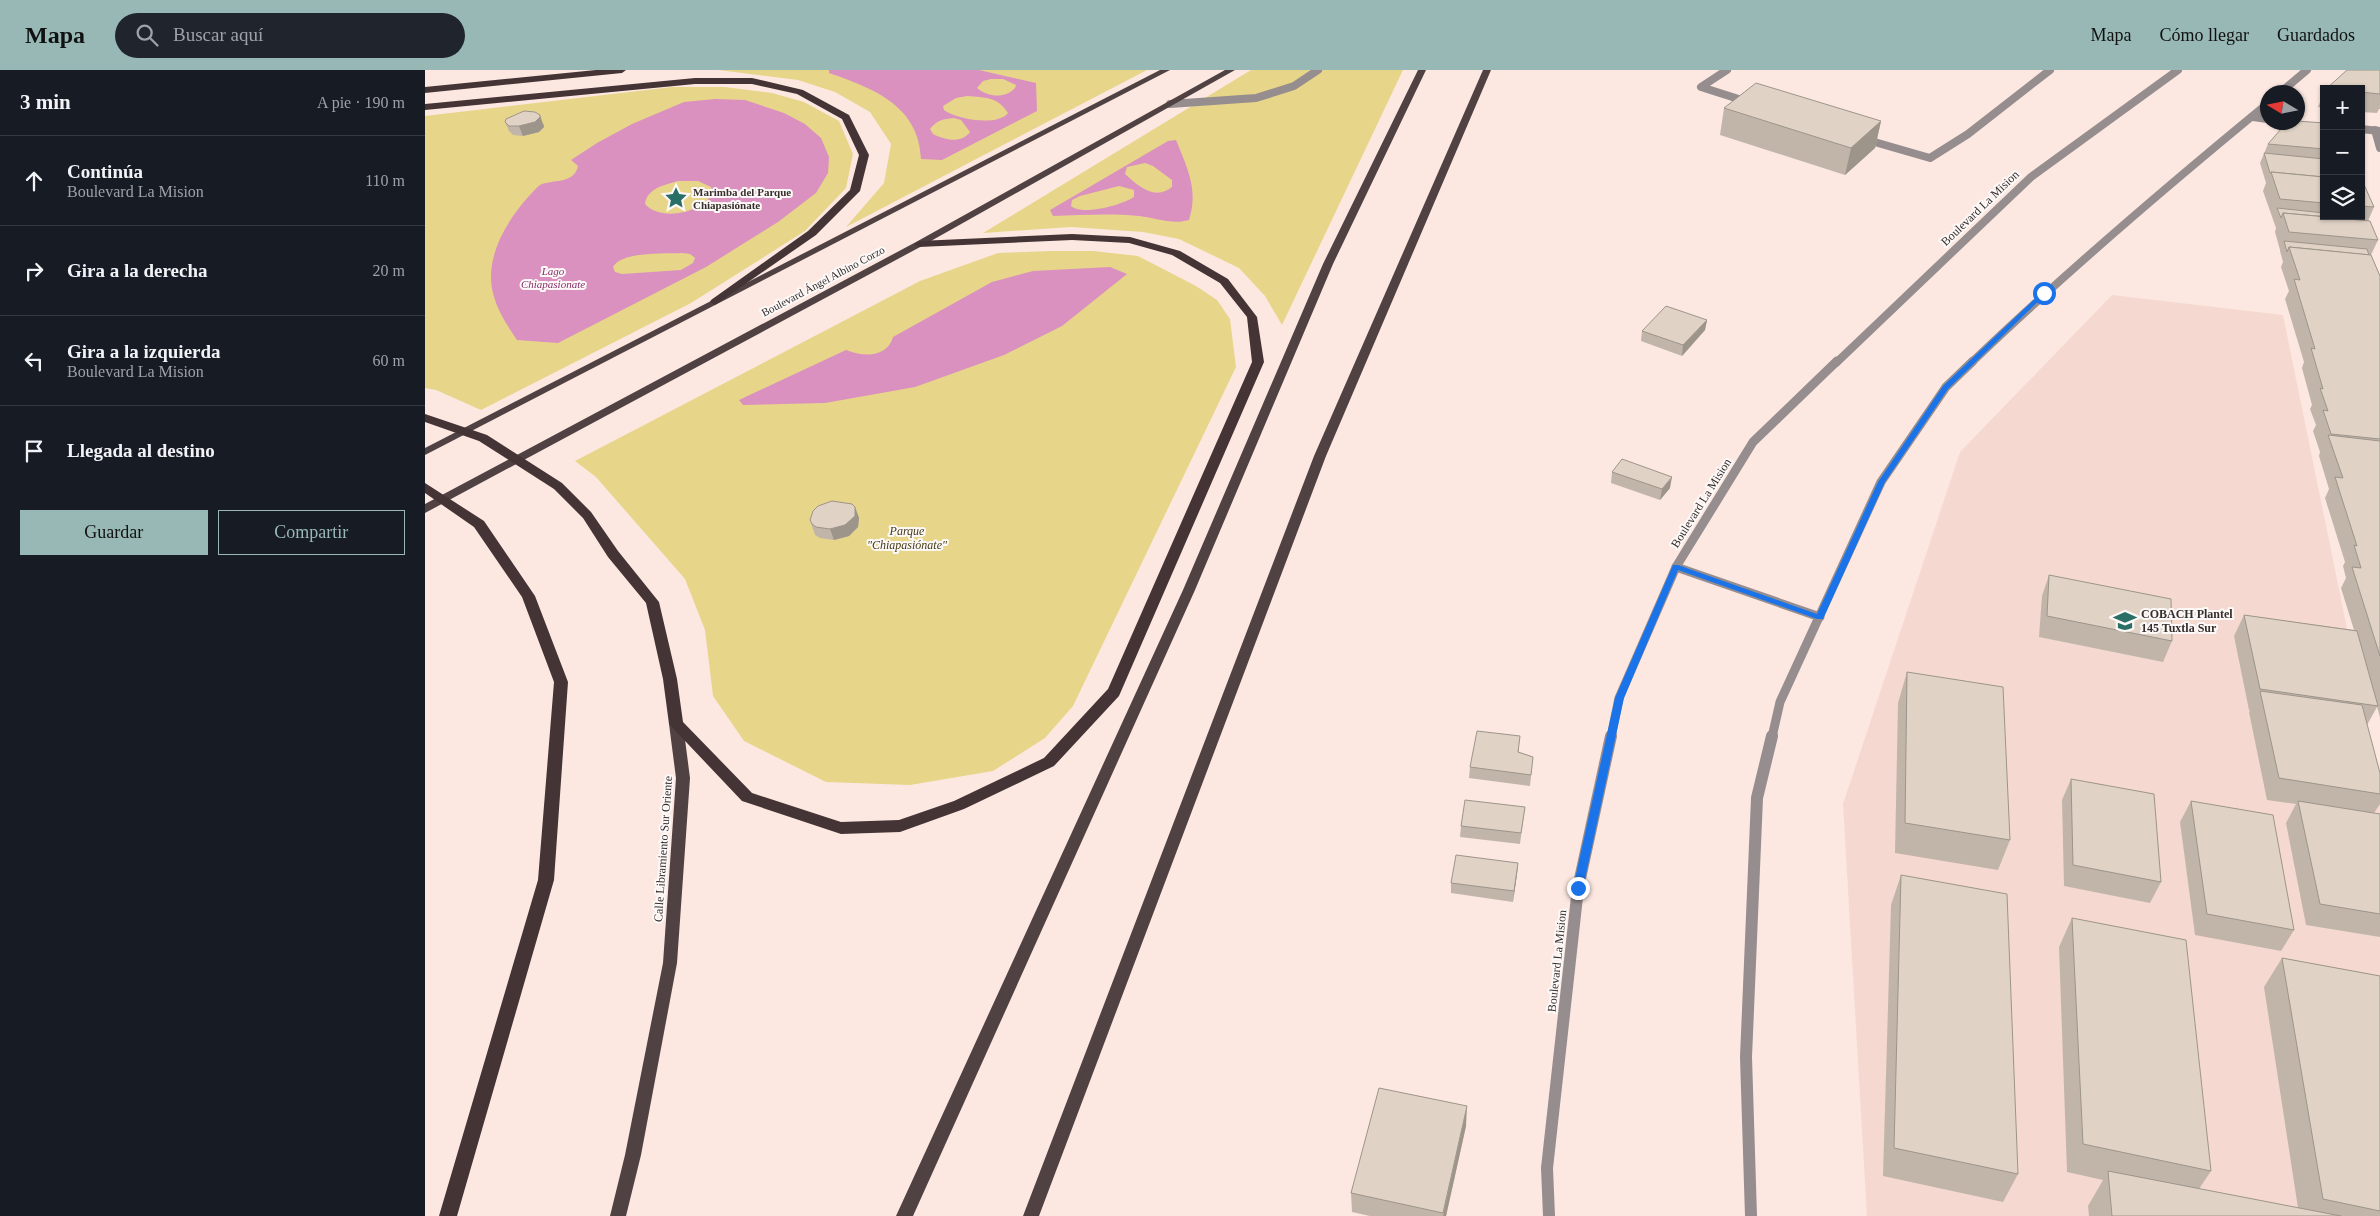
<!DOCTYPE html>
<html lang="es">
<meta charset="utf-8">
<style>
body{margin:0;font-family:Georgia,serif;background:#20242c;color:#f1f3f6}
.controls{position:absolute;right:15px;top:15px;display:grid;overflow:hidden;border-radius:0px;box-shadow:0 1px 4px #0004}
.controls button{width:45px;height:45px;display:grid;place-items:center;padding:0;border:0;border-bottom:1px solid #363941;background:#171b24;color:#f1f3f6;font:25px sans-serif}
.compass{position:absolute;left:1835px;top:15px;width:45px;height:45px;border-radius:50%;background:#171b24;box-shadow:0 1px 4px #0004;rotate:280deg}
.stop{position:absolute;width:15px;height:15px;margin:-11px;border:4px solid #1a73e8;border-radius:50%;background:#fff}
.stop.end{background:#1a73e8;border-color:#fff;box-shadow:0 1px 5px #0008}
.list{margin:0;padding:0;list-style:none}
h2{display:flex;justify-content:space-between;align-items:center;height:65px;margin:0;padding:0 20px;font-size:21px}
h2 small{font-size:16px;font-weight:400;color:#9ea1a6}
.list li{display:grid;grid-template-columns:32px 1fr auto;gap:15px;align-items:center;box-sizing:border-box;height:90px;padding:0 20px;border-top:1px solid #363941}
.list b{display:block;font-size:19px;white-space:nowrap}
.list p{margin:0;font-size:16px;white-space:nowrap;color:#9ea1a6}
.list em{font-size:16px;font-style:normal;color:#9ea1a6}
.actions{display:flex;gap:10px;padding:15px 20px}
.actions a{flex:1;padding:11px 0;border:1px solid #97b8b5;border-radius:0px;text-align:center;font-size:18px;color:#97b8b5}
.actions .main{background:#97b8b5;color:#111}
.icon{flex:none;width:28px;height:28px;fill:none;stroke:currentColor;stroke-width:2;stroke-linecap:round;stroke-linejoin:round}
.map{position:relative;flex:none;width:1955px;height:1146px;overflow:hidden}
header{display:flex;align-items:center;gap:30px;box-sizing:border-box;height:70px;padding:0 25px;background:#97b8b5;color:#111}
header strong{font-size:24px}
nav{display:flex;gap:28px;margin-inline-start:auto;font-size:18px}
.search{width:350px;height:45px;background:#20242c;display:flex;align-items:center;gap:12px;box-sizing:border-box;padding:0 18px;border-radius:28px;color:#9ea1a6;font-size:19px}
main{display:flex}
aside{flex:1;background:#171b24}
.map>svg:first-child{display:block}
</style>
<header>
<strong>Mapa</strong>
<div class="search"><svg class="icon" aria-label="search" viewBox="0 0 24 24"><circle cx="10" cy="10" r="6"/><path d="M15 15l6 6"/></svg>Buscar aquí</div>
<nav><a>Mapa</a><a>Cómo llegar</a><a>Guardados</a></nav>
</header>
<main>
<aside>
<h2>3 min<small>A pie · 190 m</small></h2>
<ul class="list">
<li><svg class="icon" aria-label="ahead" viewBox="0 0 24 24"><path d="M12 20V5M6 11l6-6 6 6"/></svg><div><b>Continúa</b><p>Boulevard La Mision</p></div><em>110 m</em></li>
<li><svg class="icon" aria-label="right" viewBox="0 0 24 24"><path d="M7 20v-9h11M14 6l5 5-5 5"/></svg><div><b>Gira a la derecha</b></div><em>20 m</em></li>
<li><svg class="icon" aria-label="left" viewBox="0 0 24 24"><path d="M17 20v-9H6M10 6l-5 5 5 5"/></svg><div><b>Gira a la izquierda</b><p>Boulevard La Mision</p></div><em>60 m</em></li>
<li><svg class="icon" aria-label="arrive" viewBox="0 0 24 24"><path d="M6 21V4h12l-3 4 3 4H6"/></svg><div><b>Llegada al destino</b></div></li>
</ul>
<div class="actions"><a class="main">Guardar</a><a>Compartir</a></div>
</aside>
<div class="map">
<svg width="1955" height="1146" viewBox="0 0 1955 1146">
<rect width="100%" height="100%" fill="#fce8e1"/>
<path fill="#f5d9d0" d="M1687,225L1858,245L1955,720V1146H1442L1418,734L1535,382Z"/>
<g fill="#e7d58a">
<path d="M293,0H722L421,157L459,113L466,74L445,42L410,22L373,10Z"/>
<path d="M826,0H978L857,255L840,226L814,198L754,169L718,162L646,157L558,163Z"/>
<path d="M247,17H300L347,23L379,32L414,51L428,84L421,118L380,161L266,233L56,340L11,320L0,318V46Z"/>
<path d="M628,181H668L713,186L771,216L792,230L805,249L811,297L648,636L620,668L568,701L485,715L401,712L319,671L288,626L280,560L260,509L171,407L150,391L495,211L573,183Z"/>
</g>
<g fill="#da91bf" fill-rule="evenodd">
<path d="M404,0H554L611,13L612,41L517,90L496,89C494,35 447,18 404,3ZM566,9H578L591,15L590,18C580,29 563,27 552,18L558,11ZM542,26C561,28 572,26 583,43C572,57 531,49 519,40L518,36L531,28ZM529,48L536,50L545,62C536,74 520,70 508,64L505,59C512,50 518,49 529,48Z"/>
<path d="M290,29L320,30L359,43L380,54L396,68L404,87L403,103L391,123L353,152L281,197L133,273L92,270C82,255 72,240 68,223C59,188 82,150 104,126C107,123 111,118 115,115C126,109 149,115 153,96L146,90L172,73L207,54L259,32ZM253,111H273L286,117L288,122C279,143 235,152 220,134C222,118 240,115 253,111ZM257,183L265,184L270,188L268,193L256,200L197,204L190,202L188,197C197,181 240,184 257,183Z"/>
<path d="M751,70C762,97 774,121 764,150C747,155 732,148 714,146C685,143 656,145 628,146L625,140L743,71ZM720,93L728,96L747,110V117C730,131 713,116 700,104L702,97ZM694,116L709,120V127C697,135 657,146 646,136L647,130L655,126Z"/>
<path d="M685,197L702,204L637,256L579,285L490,317L400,333L318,335L314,330L421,280C438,287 462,288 468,267L567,212L608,201Z"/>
</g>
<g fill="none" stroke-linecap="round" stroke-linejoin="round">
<g stroke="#968d8e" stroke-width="8">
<path d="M1302,0L1276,17L1323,32"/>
<path d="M745,34L831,28L869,16L893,0"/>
<path d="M1439,69L1505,88L1543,64L1625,0"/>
</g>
<g stroke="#968d8e" stroke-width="8">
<path d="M1828,47L1842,49"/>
<path d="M1936,59L1955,61"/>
<path d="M1950,60L1955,78"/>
</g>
<g stroke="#968d8e" stroke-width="8">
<path d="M1856,22L1882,0"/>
<path d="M1411,293L1606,107L1753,0"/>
<path d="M1546,293C1641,202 1741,117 1842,34"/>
</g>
<g stroke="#968d8e" stroke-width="9">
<path d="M1251,497L1395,547"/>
<path d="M1186,667L1194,628L1251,497L1328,372L1412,291"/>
<path d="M1347,667L1355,632L1456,412L1521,317L1548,291"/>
</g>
<g stroke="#968d8e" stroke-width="12">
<path d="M1124,1146L1122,1098L1153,818L1186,666"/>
<path d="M1326,1146L1321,987L1332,728L1347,666"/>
</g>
<g fill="#504143" fill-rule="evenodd">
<path d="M735,0H745L0,385V378Z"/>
<path d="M800,0H810L497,176L0,443V434L491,172Z"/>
<path d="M993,0H1001L908,194L770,520L488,1146H471L758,520L898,194Z"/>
<path d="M1058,0H1066L901,386L614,1146H598L889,386Z"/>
<path d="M251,649L256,651L258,654L265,708L252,893L216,1085L201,1146H185L200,1085L238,893L251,708L244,654L246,651Z"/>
</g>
<g fill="#443436" fill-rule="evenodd">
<path d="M171,0H201L197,3L0,23V17Z"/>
<path d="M270,8H327L378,20L424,45L444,85L435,121L391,165L290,235L285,232L286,230L383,161L425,120L434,85L417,49L372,24L327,14H270L0,40V34Z"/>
<path d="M647,164L705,167L755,181L803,209L832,247L839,292L694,626L629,696L539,739L475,762L416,764L317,731L244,654L238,609L221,533L183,487L158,448L129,419L54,371L0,352V344L62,365L137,413L166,442L193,481L234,532L252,609L258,652L327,723L416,752L474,750L529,731L619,688L683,619L827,292L822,247L795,213L747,185L704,173L647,170L494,177L489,174L494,171Z"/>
<path d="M0,413L59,451L110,526L143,612L129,810L32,1146H14L113,810L129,612L97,527L49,457L0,423Z"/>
</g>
</g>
<g fill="#c1b5a9">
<path d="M1955,0V39H1954L1952,43L1936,42V19Z"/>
<path d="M1899,23V38L1893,37Z"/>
<path d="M1299,38L1456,51L1450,78L1420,105L1295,65Z"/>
<path d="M80,52L119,54V57L114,62L98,66L88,65L84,61Z"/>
<path d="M1899,53V146H1936V110L1949,137L1943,151L1953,170L1946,185L1955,206V647L1952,637L1942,655L1955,703V734L1949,743L1955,744V867L1881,855L1861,753L1871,734L1842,730L1824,642L1825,641L1824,640L1809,566L1819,545L1929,560L1916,518L1921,508L1918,496L1920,492L1900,428L1904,419L1894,386L1895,382L1888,361L1891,355L1885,339L1887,335L1877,298L1879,292L1860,229L1864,221L1856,197L1858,192L1855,181V180L1850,162L1851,158L1838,121L1841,113L1835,93L1843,74Z"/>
<path d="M1282,250L1280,260L1257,286L1216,271L1217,261Z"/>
<path d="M1187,402L1245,418L1235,430L1186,413Z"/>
<path d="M430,437L434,448L433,457L424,466L409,470L395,468L390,465L385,450Z"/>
<path d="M1624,505L1747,571L1738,592L1614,567L1617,526Z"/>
<path d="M1482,602L1585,770L1573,800L1470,783L1473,633Z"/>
<path d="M1094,677V682L1108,687L1105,716L1044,708L1045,697Z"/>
<path d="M1646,709L1736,812L1725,833L1639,816L1637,730Z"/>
<path d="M1766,731L1869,860L1856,881L1770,865L1755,752Z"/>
<path d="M1100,737L1095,774L1035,767L1036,756Z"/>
<path d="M1093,793L1092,804L1088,832L1026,823V813Z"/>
<path d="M1476,805L1593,1104L1578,1132L1458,1106L1466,835Z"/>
<path d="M1647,848L1786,1101L1774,1119L1873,1138L1839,917L1857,888L1955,906V1146H1664L1663,1136L1678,1110L1642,1102L1634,877Z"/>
<path d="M1041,1056L1021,1146H945L927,1142L926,1123Z"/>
</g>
<g fill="#9d948a">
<path d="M115,45L119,57L114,62L98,66L94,56Z"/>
<path d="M1456,51L1450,78L1420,105L1426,78Z"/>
<path d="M1282,250L1280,260L1257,286L1258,275Z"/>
<path d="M1247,407L1245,418L1235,430L1237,419Z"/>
<path d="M430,437L434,448L433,457L424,466L409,470L405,459Z"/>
<path d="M1093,793L1092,804L1088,832L1089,821Z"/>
<path d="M1042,1036L1041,1056L1021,1146H1018Z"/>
</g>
<g fill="#e0d3c5" stroke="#9d948a">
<path d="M1922,0H1955V24L1936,22V19H1901Z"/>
<path d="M1331,13L1456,51L1426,78L1299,38Z"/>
<path d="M99,41L110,42L115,45V47L110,52L94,56H84L80,52L81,49Z"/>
<path d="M1872,51L1899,53V79L1843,74L1862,52H1872Z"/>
<path d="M1839,83L1899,89V107L1846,102L1845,103Z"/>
<path d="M1846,102L1899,107V133L1855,129Z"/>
<path d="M1936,110H1937L1949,137L1936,136Z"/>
<path d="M1852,138L1899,143V146H1935L1937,150L1858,143L1856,148Z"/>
<path d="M1858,143L1945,151L1953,170L1864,162Z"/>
<path d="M1859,171L1942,179L1944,185L1864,177L1862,182Z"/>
<path d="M1864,177L1946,185L1955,206V369L1906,364L1898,340L1903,341L1895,318L1898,319L1886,278L1890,279L1869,209L1875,210Z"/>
<path d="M1241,236L1282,250L1258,275L1217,261Z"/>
<path d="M1903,365L1955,371V586L1927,497L1936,498L1929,475L1932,476L1910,407L1918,408Z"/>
<path d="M1197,389L1247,407L1237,419L1187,402Z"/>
<path d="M407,431L427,434L430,437V446L420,455L405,459L391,457L387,454L385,450L388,441L393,436Z"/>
<path d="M1624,505L1746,529L1747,571L1622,546Z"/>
<path d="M1819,545L1932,561L1953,636L1835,619Z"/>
<path d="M1482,602L1578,617L1585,770L1480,753Z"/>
<path d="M1835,621L1937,635L1955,703V724L1854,708Z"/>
<path d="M1052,661L1095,666L1093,682L1108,687L1106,705L1045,697Z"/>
<path d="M1646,709L1729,724L1736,812L1648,795Z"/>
<path d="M1040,730L1100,737L1096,763L1036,756Z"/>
<path d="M1766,731L1848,745L1869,860L1782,844Z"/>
<path d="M1873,731L1955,744V844L1895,834Z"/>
<path d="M1031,785L1093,793L1089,821L1026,813Z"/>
<path d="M1476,805L1582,824L1593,1104L1469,1078Z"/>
<path d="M1647,848L1761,870L1786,1101L1658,1074Z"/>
<path d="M1857,888L1955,906V1141L1898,1129Z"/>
<path d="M954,1018L1042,1036L1018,1143L926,1123Z"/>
<path d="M1683,1101L1916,1146H1687Z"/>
</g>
<path fill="#1a73e8" d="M1617,222L1622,223L1523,319L1460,412L1398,549H1392L1253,500L1199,628L1158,818L1156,821H1150L1148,818L1190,628L1248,495H1253L1392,544L1453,412L1518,316Z"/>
<defs>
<symbol id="sight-bare" viewBox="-9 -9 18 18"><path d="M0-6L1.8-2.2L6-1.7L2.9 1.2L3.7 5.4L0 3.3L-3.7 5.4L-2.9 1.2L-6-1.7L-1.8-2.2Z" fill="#296f66" stroke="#fdf9f8" stroke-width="2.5" paint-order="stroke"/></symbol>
<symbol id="university-bare" viewBox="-9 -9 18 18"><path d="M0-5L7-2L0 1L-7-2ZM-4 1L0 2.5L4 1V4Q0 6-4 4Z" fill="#296f66" stroke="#fdf9f8" stroke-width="2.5" paint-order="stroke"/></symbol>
</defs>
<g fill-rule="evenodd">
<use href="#sight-bare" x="235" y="112" width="32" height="32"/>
<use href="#university-bare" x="1684" y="535" width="32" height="32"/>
</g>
<g text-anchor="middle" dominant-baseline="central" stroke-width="4" stroke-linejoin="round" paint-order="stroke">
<g font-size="11" font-weight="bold" fill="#352e2b" stroke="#fdf9f8" text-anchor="start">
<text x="268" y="122">Marimba del Parque<tspan x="268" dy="13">Chiapasiónate</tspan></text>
</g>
<g font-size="11" font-style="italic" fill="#852f6b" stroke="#fdf9f8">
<text x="128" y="201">Lago<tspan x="128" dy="13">Chiapasionate</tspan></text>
</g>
<g font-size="11" fill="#352e2b" stroke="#fdf9f8">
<text transform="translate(398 211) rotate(-28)">Boulevard Ángel Albino Corzo</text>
</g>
<g font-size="12" fill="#352e2b" stroke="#fdf9f8">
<text transform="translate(1555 138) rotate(-44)">Boulevard La Mision</text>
<text transform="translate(1276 433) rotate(-58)">Boulevard La Mision</text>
<text transform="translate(238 779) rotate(-86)">Calle Libramiento Sur Oriente</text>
<text transform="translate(1132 891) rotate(-84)">Boulevard La Mision</text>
</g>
<g font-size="12" font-style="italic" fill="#433a16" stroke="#fdf9f8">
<text x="482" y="461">Parque<tspan x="482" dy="14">"Chiapasiónate"</tspan></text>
</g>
<g font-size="12" font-weight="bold" fill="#352e2b" stroke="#fdf9f8" text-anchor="start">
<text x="1716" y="544">COBACH Plantel<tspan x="1716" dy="14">145 Tuxtla Sur</tspan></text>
</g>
</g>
</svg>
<div class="controls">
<button>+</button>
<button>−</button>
<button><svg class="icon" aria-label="layers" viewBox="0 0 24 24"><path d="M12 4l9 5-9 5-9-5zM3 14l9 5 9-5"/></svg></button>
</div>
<svg class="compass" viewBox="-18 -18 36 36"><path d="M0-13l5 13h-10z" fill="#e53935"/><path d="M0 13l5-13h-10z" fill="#9ea1a6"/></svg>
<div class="stop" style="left:1619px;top:223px"></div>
<div class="stop end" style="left:1153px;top:818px"></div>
</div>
</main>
